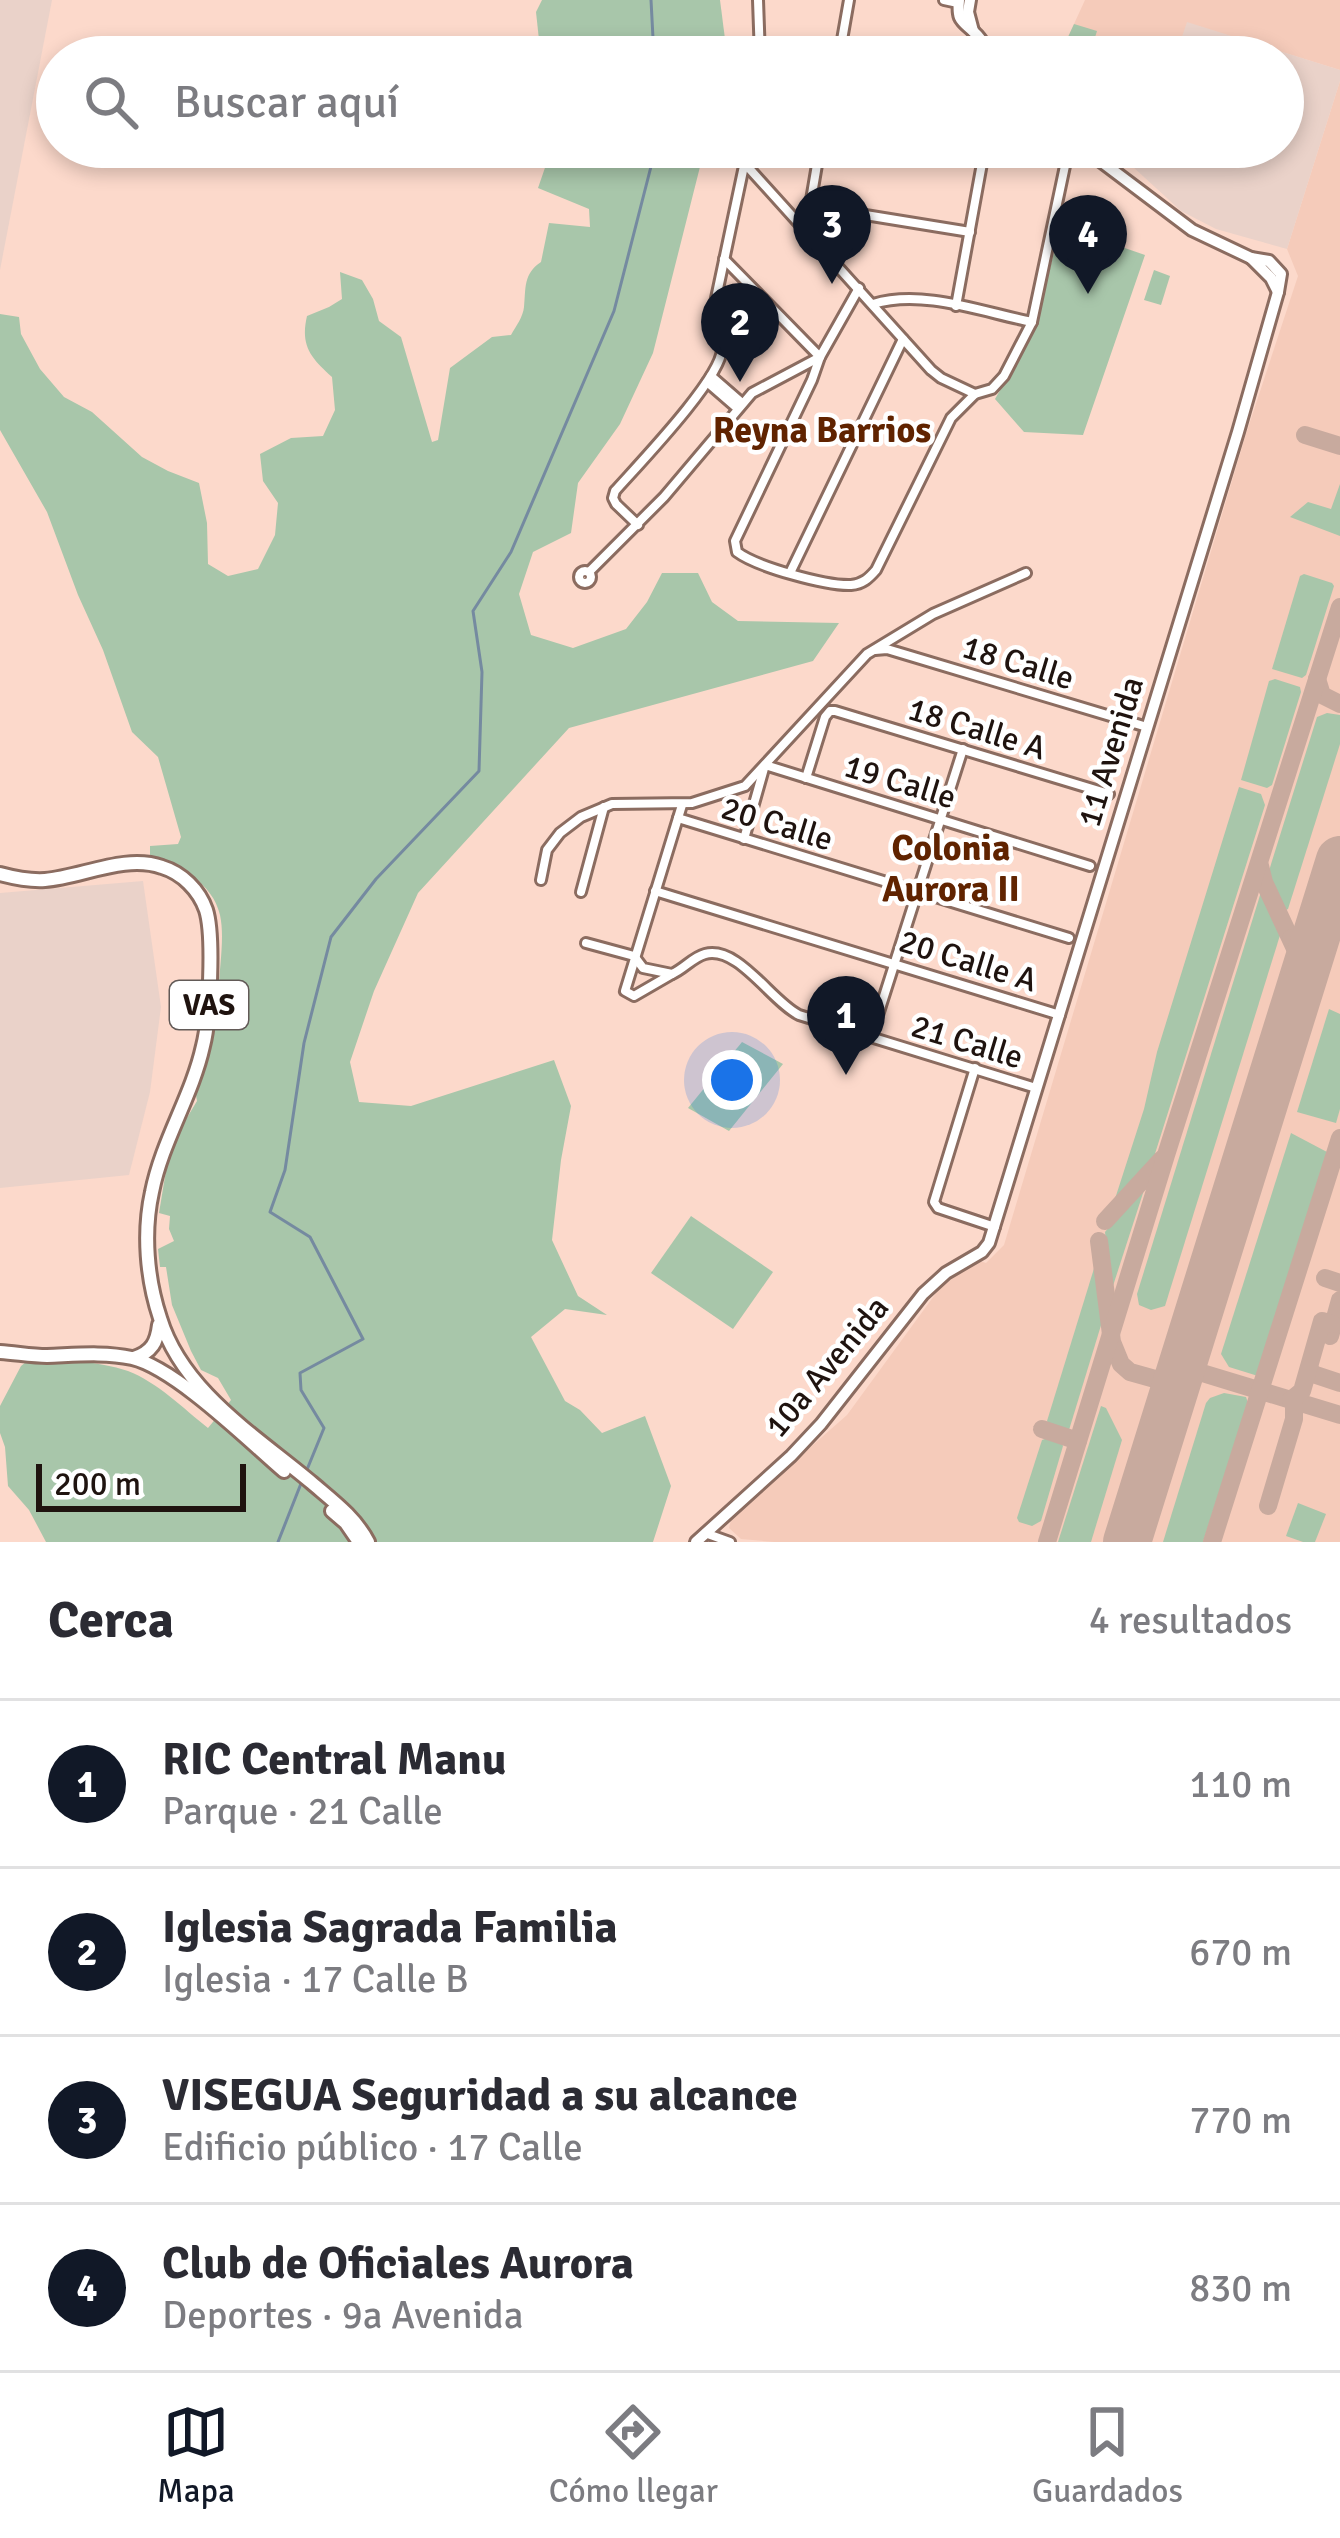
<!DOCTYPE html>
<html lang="es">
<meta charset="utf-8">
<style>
body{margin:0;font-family:Signika,sans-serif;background:#f7f7f7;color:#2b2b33}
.scale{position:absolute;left:36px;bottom:30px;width:210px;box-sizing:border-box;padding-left:12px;border:6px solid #1f130f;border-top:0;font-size:33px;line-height:42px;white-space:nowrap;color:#1f130f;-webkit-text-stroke:9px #fff;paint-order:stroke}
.you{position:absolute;left:732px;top:1080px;width:42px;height:42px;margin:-30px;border:9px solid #fff;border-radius:50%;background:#1a73e8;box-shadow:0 0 0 18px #1a73e833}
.badge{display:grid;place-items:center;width:78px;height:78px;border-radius:50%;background:#111827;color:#fff;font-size:39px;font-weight:700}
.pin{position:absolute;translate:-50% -99px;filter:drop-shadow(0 3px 6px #0008)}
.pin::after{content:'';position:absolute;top:63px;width:42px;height:36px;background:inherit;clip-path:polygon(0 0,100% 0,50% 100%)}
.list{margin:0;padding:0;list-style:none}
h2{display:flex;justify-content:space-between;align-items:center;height:156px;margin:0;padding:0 48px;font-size:51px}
h2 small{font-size:39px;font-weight:400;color:#7c7c81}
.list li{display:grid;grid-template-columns:78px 1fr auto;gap:36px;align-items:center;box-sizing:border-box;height:168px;padding:0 48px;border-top:3px solid #e1e1e2}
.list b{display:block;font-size:45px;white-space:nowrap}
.list p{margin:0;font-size:39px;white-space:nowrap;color:#7c7c81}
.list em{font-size:39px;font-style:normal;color:#7c7c81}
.icon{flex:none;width:66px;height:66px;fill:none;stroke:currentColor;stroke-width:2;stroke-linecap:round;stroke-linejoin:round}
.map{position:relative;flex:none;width:1340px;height:1542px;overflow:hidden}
.search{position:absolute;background:#fff;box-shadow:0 6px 18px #0003;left:36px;right:36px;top:36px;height:132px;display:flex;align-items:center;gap:30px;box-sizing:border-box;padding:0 42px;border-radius:66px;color:#7c7c81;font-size:45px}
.sheet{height:828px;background:#fff}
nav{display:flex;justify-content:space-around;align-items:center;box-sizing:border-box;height:168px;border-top:3px solid #e1e1e2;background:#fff;font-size:33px;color:#7c7c81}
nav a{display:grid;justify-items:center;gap:6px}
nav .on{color:#111827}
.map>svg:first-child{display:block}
</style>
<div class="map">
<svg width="1340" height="1542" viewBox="0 0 1340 1542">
<rect width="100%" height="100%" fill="#fcd9cb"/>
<g fill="#f5cbba">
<path d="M1085,0H1340V70L1188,23L1175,57H1089L1063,48Z"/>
<path d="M1340,81V1542H774L741,1539L729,1528L732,1516L847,1415L939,1289L977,1260L986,1263L1004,1245L1246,434L1298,276L1287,249Z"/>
</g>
<g fill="#ead2c9">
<path d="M0,0H52L0,270Z"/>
<path d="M1187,22L1340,70V81L1287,249L1216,229L1181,211L1132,166L1141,147H1283V57H1175Z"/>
<path d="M143,881L161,1007L150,1092L129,1175L0,1188V893Z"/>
</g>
<g fill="#a8c6aa">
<path d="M542,0H720L725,39L722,57H563L540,49L536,12Z"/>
<path d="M1074,24L1097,31L1089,57L1063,48Z"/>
<path d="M561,147H705L653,353L620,424L578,483L571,533L533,552L519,594L531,635L573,648L626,629L647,602L662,573H698L712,602L738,621L839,623L813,661L569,728L418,893L374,991L350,1062L359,1102L411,1106L554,1060L571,1106L561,1160L552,1240L578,1296L607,1315L565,1309L531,1337L565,1401L580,1410L602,1433L645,1416L671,1486L653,1542H46L29,1510L8,1486L5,1447L0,1433V1406L21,1366L31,1358C63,1359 97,1361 128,1371C157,1382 184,1409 208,1428L231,1400L218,1378L201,1370L191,1351L172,1305L166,1267H160L158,1249L174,1241L169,1229L170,1216L159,1213L170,1146L197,1101L195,1090L210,1045L215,995L219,991C219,967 225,938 220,915C213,883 178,864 150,856V846L178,844L181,837L158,757L132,732L103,650L78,595L47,512L0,430V314L19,317L21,334L40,369L64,397L92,412L142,457L168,471L199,483L207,523L208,564L228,576L258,569L275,535L278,503L263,481L260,454L291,438L323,436L335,410L332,377C311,358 300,346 307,316L329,307L342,299L340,272L362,280L373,299L379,321L401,337L432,442L438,440L450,368L492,337L511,335C516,326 523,317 524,307C526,288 523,274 541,262L549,223L590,227L589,209L538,188L548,159L556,157Z"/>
<path d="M1061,226L1145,255L1083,435L1024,432L995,399L1033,333Z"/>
<path d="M1154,270L1170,276L1161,305L1144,300Z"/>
<path d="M1340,484V536L1290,517L1308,502L1331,509Z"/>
<path d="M1304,574L1332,583L1334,586L1306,675L1302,678L1272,669L1300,576Z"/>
<path d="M1275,679L1300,687L1301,692L1272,785L1267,788L1241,780L1269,681Z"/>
<path d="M1327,713L1340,715V744L1288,909L1286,910L1268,874L1317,717Z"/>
<path d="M1239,787L1261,794L1265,805L1153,1160L1113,1205L1144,1109L1157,1052Z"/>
<path d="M1261,892L1281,932L1165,1306L1151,1310L1139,1305L1137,1294Z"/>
<path d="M1329,1009L1340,1014V1109L1336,1123L1297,1112Z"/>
<path d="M742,1042L783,1064L729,1131L688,1108Z"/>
<path d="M1291,1133L1327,1152L1258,1376L1229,1367L1221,1354Z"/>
<path d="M1141,1187L1144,1190L1111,1292L1105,1232Z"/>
<path d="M691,1216L773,1272L733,1329L651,1273Z"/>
<path d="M1096,1262L1102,1322L1069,1430L1066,1432L1050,1427L1047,1421Z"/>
<path d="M1224,1393L1246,1397L1248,1403L1203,1542H1163L1206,1403L1210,1398Z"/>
<path d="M1101,1406L1106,1408L1122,1440L1091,1542H1058Z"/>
<path d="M1048,1438L1061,1442L1063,1446L1041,1521L1032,1526L1019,1522L1017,1518L1042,1440Z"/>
<path d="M1298,1503L1326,1514L1315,1542H1303L1286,1536Z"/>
</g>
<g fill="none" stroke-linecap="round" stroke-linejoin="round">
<g stroke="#758aa0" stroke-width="3">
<path d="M651,0L654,57"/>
<path d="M306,1472L324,1428L301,1390L300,1373L363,1339L310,1237L270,1212L285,1170L304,1043L331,937L376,879L479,771L482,672L473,611L511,552L614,311L656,147"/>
<path d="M278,1542L302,1481"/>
</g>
<g stroke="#c8aa9e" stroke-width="18">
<path d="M1305,435L1340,446"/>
<path d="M1317,679L1322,695L1340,704"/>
<path d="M1260,866L1264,882L1305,970"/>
<path d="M1328,897L1340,879"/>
<path d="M1291,938L1301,943L1315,940"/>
<path d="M1105,1221L1162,1159"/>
<path d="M1099,1241L1112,1342L1121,1364L1130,1372L1155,1379L1199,1372"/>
<path d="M1325,1278L1340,1283"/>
<path d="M1330,1336L1340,1300"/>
<path d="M1184,1358L1199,1372L1340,1415"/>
<path d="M1309,1368L1313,1374L1340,1383"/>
<path d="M1042,1429L1078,1441"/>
<path d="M1268,1506L1294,1419V1404L1291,1400L1302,1391L1322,1321L1333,1324"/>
<path d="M1047,1542L1166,1155L1340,607"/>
<path d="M1212,1542L1340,1138"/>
</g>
<path stroke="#c8aa9e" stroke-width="48" d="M1127,1542L1340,860"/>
<defs>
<g id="minor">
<path d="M758,0L760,57"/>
<path d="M944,0L958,3"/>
<path d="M839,55L852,57"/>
<path d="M839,57L849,0"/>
<path d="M919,147L983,159"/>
<path d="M747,166L931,370L941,378L975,394"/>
<path d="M810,206L970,232"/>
<path d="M801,224L810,206L820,147"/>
<path d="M859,288L820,357L812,380L735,541L737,552C757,567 826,586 851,585C863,584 869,578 876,570L951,418L975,394L992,389L1004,376L1032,322L1069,147"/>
<path d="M873,304C923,289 982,312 1032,322"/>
<path d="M956,306L985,147"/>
<path d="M711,376L742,403"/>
<path d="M707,382L737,408"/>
<path d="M638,525L616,504L613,498L615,491C638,465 721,379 722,349C723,334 714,320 715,303L748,147"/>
<circle cx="585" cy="577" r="6"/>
<path d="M589,572L664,497L752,393L820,357L724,259"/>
<path d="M790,573L903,339"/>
<path d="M875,650L887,649L1147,727"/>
<path d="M806,778L825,717L830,711H835L1109,794"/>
<path d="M678,818L1069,938"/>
<path d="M744,839L765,765L1090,866"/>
<path d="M541,880L547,850L560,833L581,817L612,804L692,803L745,786L867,654L933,614L1026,573"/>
<path d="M655,891L1060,1015"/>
<path d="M581,892L604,807"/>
<path d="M586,943L634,956"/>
<path d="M634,956L643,968L672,974C684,969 693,957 705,954C738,945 771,1001 799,1015L1036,1088"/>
<path d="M672,974L634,996L625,991L682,805"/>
<path d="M871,1037L963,749"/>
<path d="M975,1068L934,1202L938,1208L995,1227"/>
<path d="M705,1533L730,1542"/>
</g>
<g id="secondary">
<path d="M959,0C957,21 961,20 975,33C982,39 987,50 993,57"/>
<path d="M970,0L968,12L973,31"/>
<path d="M1251,258L1271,278L1278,292"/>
<path d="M696,1542L791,1456L821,1424L923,1294L946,1273L982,1252L989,1243L1238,432L1278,292L1281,274L1269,261L1251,258L1192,230L1082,147"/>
</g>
<g id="trunk">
<path d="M0,874C15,878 30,881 45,880C82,877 125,854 162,867C182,873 199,890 206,910C214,935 210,1019 203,1046C192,1096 162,1141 152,1192C143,1233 147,1279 160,1318C182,1391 256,1436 312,1483C333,1501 355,1517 368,1542"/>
<path d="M0,1352C16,1353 32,1356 47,1356C76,1355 104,1352 132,1358C175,1368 248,1440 284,1471"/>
<path d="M134,1358C152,1352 157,1342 159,1325"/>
<path d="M332,1511L346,1523L359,1542"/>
</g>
</defs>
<use href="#minor" stroke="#8b6c60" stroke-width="14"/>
<use href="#secondary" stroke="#8b6c60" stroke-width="16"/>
<use href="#trunk" stroke="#8b6c60" stroke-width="18"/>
<use href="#minor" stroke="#fff" stroke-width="8"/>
<use href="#secondary" stroke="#fff" stroke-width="10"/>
<use href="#trunk" stroke="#fff" stroke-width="12"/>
</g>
<g text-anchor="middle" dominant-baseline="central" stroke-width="9" stroke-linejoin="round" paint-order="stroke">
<rect fill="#fff" stroke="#625a57" stroke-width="3" x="170" y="981" width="78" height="48" rx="9"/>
<g font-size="30" font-weight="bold" fill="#1f130f">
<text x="209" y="1005">VAS</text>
</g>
<g font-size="33" fill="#1f130f" stroke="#fff">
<text transform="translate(1018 663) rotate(17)">18 Calle</text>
<text transform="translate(977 729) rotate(17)">18 Calle A</text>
<text transform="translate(1111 752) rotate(-73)">11 Avenida</text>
<text transform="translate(900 782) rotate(17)">19 Calle</text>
<text transform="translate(777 824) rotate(17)">20 Calle</text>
<text transform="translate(968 961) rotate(17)">20 Calle A</text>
<text transform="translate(967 1042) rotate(17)">21 Calle</text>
<text transform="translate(827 1367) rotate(-50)">10a Avenida</text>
</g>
<g font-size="36" font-weight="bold" fill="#602300" stroke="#fff">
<text x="822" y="430">Reyna Barrios</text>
<text x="951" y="848">Colonia<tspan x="951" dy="41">Aurora II</tspan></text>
</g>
</g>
</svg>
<div class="scale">200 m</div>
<div class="you"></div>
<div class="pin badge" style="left:846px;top:1075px">1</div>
<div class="pin badge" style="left:740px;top:382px">2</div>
<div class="pin badge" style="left:832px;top:284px">3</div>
<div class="pin badge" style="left:1088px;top:294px">4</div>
<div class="search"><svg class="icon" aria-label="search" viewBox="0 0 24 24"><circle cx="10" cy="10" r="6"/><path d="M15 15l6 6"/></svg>Buscar aquí</div>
</div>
<section class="sheet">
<h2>Cerca<small>4 resultados</small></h2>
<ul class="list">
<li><span class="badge">1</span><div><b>RIC Central Manu</b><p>Parque · 21 Calle</p></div><em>110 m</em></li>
<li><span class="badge">2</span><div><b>Iglesia Sagrada Familia</b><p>Iglesia · 17 Calle B</p></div><em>670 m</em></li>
<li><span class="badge">3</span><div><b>VISEGUA Seguridad a su alcance</b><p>Edificio público · 17 Calle</p></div><em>770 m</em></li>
<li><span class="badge">4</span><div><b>Club de Oficiales Aurora</b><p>Deportes · 9a Avenida</p></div><em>830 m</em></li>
</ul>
</section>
<nav>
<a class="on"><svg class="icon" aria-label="map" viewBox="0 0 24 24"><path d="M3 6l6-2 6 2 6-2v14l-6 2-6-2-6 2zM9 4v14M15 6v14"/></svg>Mapa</a>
<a><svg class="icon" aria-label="directions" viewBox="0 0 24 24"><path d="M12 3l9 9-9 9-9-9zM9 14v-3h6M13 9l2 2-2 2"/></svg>Cómo llegar</a>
<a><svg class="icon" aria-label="saved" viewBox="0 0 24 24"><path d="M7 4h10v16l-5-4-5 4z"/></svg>Guardados</a>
</nav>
